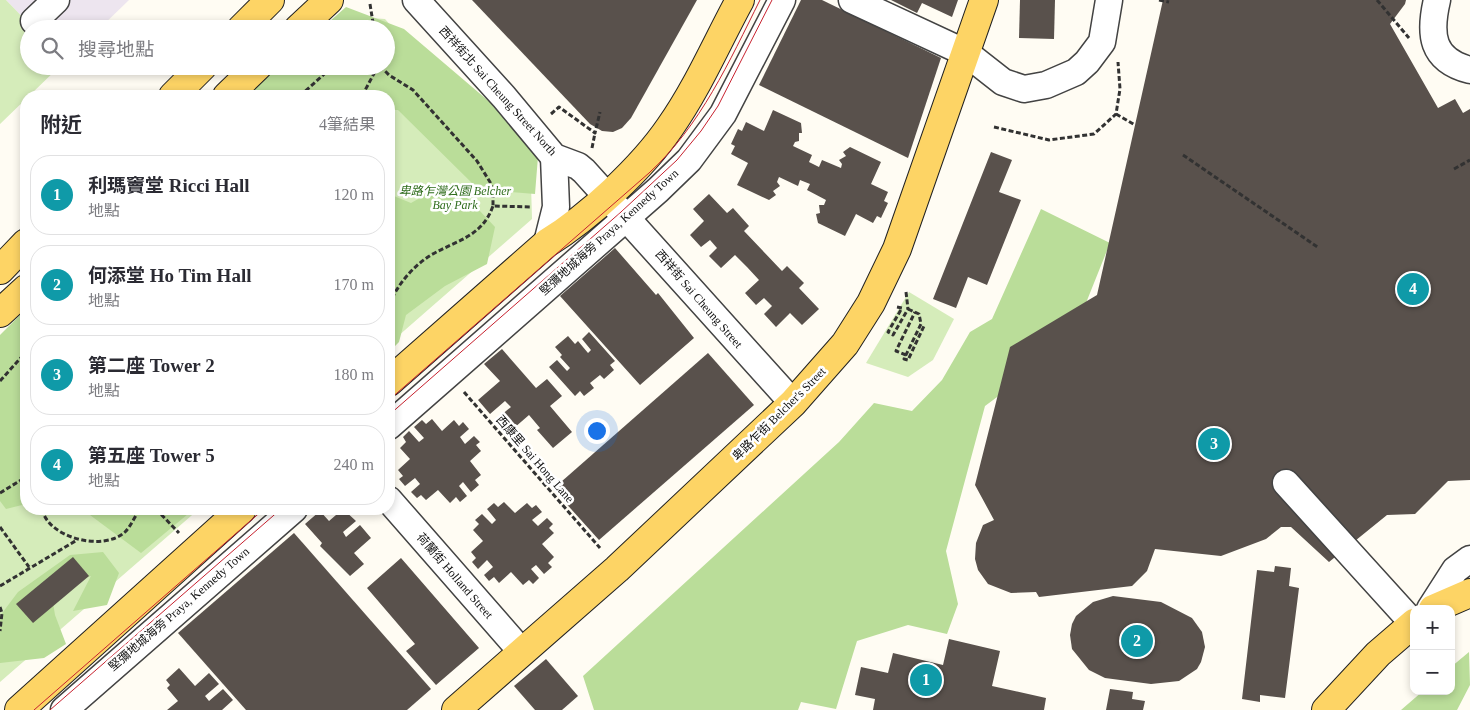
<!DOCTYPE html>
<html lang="zh-TW">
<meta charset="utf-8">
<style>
body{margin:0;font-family:"Times New Roman","Noto Sans TC",serif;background:#f2f2f3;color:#2b2b33}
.controls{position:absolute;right:15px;bottom:15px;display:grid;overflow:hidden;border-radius:10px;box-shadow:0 2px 8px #0003}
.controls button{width:45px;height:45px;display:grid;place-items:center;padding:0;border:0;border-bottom:1px solid #e1e1e2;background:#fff;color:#2b2b33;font:25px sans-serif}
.you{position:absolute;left:596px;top:430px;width:18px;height:18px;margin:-12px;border:4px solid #fff;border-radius:50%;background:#1a73e8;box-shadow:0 0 0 8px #1a73e833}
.badge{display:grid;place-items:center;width:32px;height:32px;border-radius:50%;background:#0f766e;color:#fff;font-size:16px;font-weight:700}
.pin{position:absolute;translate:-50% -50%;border:2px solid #fff;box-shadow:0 1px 5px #0006}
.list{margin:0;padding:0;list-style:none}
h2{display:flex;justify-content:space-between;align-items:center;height:65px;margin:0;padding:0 20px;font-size:21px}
h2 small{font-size:16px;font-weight:400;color:#7c7c81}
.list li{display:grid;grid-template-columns:32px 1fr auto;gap:15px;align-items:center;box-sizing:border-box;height:80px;margin:0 10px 10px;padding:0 10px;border:1px solid #e1e1e2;border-radius:20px}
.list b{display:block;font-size:19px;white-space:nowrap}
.list p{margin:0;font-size:16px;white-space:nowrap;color:#7c7c81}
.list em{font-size:16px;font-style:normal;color:#7c7c81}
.icon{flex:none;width:28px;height:28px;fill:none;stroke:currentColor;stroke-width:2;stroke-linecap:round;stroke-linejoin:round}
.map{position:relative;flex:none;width:1470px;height:710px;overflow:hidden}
.search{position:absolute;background:#fff;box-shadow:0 2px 8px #0003;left:20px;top:20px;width:375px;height:55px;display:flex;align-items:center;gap:12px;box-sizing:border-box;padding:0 18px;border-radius:28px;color:#7c7c81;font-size:19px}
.panel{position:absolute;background:#fff;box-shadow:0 2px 8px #0003;left:20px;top:90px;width:375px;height:425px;border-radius:20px}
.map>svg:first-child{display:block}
</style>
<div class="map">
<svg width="1470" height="710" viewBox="0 0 1470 710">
<rect width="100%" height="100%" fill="#fffcf3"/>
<path fill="#ede5ef" d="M6,0H129L99,29H34Z"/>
<g fill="#d5ecba">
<path d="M0,0H6L34,29H29V66H60L0,124Z"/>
<path d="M340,16L385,19L531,184L532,219L389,344V96H255L386,66V29Z"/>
<path d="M909,292L954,319L933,360L908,377L866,363Z"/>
<path d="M26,312V509H199L0,682V337Z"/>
</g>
<g fill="#badd99">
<path d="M346,7L404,29L539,144L535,194L478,189L398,110H389V96H246L280,66H386V29H321Z"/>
<path d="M441,186L462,192L495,227L487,264L445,286L406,315L399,342L389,352V194L411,203Z"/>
<path d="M1041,209L1110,243L1070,343L985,406L946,551L958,604L947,634L908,625L857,641L836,709L801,702L798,710H594L583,676L839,442L874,403L912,411L942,380L970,332L992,319Z"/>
<path d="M26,309V504L6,509L0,501V335Z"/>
<path d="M92,509H194L141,553L90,515Z"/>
<path d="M103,552L119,573L107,605L73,611L91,576L51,591L55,615L66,644L44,658L0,663V616L18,592L70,555Z"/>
<path d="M1469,652L1470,685L1457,710H1401L1423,691H1451V667Z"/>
</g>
<g fill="#59514c">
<path d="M472,0H697L631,118L622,128L613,132L602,131L590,124Z"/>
<path d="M801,0H822L941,58L908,158L759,85Z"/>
<path d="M891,0H958L952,17L922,3L917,13Z"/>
<path d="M1020,0H1055L1054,39L1019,38Z"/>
<path d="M1163,0H1406L1405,4L1390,24L1438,108L1455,99L1463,113L1470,109V480L1448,481L1415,514L1387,515L1329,562L1291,527H1281L1266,539L1221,556L1155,549L1147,571L1132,586L1039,597L1036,592L1011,593L988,584L978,570L975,559L976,543L983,525L994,520L975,485L1010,347L1097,295Z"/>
<path d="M773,110L801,123L802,133H799V141L795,142L793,146L812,155L809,162L819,167L822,160L841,168L842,164L839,160L846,156L843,152L850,147L881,162L871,184L888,192L884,201L888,203L881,218L877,216L873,223L856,214L845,236L818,223L816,214L820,213L819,205H824L826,200L807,190L810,184L800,180L798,186L779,177L777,182L780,186L773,191L776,195L769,200L737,185L748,163L731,154L735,146L731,144L738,129L742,131L746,122L764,131Z"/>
<path d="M991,152L1012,160L999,192L1021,200L987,285L968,277L956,308L933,299Z"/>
<path d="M709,194L727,213L733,208L749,226L744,231L782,271L787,266L804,283L799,288L819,309L802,325L790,313L776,327L764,314L772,306L764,298L756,305L745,293L759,280L747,267L735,255L721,268L709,256L717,248L710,240L701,247L690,235L704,221L693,209Z"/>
<path d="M615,248L656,295L658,293L694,338L640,385L560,296Z"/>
<path d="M589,332L615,361L610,365L614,370L604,379L600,375L590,383L594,388L584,396L580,391L575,396L549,367L557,360L567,371L570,368L560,357L562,355L555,347L568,336L575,344L578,341L588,353L591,350L582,339Z"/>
<path d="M502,349L536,388L547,379L562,396L550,406L572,432L553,448L537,430L540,428L529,415L507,434L495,420L511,407L505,401L490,414L478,400L500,381L484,364Z"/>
<path d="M708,353L754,405L599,540L553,489Z"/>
<path d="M432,419L442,431L454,420L459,426L463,422L469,429L460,437L465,444L474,436L480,442L476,445L481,451L470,461L481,475L475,480L479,485L471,492L463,482L459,486L467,496L460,502L456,497L450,503L438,490L426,500L421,495L417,498L411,492L420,484L415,478L405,486L399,479L403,476L398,470L410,459L400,448L406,442L403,437L409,431L419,442L424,438L414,427L422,420L426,424Z"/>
<path d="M504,502L515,513L527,503L532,508L536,505L542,512L532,520L538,526L547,518L553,524L549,528L554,533L542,544L554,557L548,563L552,567L544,574L536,565L531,569L539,578L533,584L529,580L523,585L511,572L499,583L494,577L489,581L484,575L493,567L487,560L478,569L472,562L476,558L471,552L483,541L473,530L479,524L475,520L482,514L492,524L496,520L487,509L494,503L498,507Z"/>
<path d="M343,509L356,521L343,532L346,537L360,525L371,538L354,553L364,564L350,576L320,546L322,543L305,524L320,511L329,521Z"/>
<path d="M294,533L431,689L407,710H246L178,633Z"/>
<path d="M73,557L89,576L33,623L16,604Z"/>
<path d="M401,558L479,648L436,685L406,651L415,644L367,588Z"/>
<path d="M1275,566L1291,568L1289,586L1299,588L1285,698L1260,695V702L1242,699L1257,570L1274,572Z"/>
<path d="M1113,596L1161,602L1192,618L1202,632L1205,647L1201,662L1197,669L1179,681L1151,684L1105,678L1089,670L1072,649L1070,635L1072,624L1076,616L1093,602Z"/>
<path d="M949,639L1000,651L992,686L1046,698L1044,710H873L875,699L855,695L861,667L888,673L893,653L943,665Z"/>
<path d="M546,659L578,696L562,710H535L514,686Z"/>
<path d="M179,668L195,686L209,673L219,684L205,696L209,701L223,689L233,700L222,710H167L178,701L167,688L170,685L166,680Z"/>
<path d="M1110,689L1133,692L1132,699L1145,701L1143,710H1106Z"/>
</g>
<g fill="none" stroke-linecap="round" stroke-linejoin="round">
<defs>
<g id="minor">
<path d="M416,0L504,97L554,157L578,166L584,171L793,403"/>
<path d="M852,0L966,53L1003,82L1024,89L1046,85L1076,72L1087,62L1102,42L1109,0"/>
<path d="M1437,0C1429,34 1431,60 1470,70"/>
<path d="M34,21L56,0"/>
<path d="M547,243L556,207L554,157"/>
<path d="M389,426L658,190L689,160L723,114L782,0"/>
<path d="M1286,483L1413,623"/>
<path d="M389,500L522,652"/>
<path d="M1430,609L1455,570L1470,559"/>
<path d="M64,710L294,509"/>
</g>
<g id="major">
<path d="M241,29L270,0"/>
<path d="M298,29L329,0"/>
<path d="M173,96L203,66"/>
<path d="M227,96L258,66"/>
<path d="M0,270L26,243"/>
<path d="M0,313L26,289"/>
<path d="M389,382L547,243C589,217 642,168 670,127C698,87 717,42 740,0"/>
<path d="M1433,609L1470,593"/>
<path d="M19,710L242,509"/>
<path d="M456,710L617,569L793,403L845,344L871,303L897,249L984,0"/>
<path d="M1326,710L1378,654L1414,623"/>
</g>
</defs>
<use href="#minor" stroke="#434343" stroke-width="29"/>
<use href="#major" stroke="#212121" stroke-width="30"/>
<g stroke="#323232" stroke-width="3" stroke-dasharray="5 2.5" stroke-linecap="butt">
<path d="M1159,0L1169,2"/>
<path d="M1377,0L1409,38"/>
<path d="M370,4L374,29"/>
<path d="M380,66L389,75L413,90L477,161L490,182L493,192V206L532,207"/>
<path d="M300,96L333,66"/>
<path d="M362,96L378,66"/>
<path d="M551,114L559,107L595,133L600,112"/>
<path d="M1116,114L1135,125"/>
<path d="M994,127L1049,140L1094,134L1116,114L1120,89L1118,62"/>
<path d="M592,148L595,133"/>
<path d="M1183,155L1319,248"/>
<path d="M1454,169L1470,160"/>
<path d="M906,292L908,309"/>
<path d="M389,305C397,285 413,266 431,255C457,240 482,237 493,206"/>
<path d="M897,307L902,308L888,332L893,335L908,309"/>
<path d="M908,309L919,314L921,324L904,359L908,360L924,326"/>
<path d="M906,355L896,351L915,312"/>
<path d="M0,381L26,352"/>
<path d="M464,392L600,548"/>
<path d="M0,493L26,477"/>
<path d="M42,509C48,538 103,552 125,532C131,526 135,516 140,509"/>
<path d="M156,509L179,533"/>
<path d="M0,527L29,567"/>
<path d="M0,586L77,540"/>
<path d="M0,607L2,613L0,631"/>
</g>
<use href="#minor" stroke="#fff" stroke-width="26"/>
<use href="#major" stroke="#fdd465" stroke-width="28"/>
<g stroke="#c7212e" stroke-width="1">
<path d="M389,400L649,173C701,125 729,62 760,0"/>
<path d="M389,415L621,212L677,160L701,131L718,106L772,0"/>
<path d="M34,710L264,509"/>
<path d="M50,710L281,509"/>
</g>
</g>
<g text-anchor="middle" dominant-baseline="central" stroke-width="5" stroke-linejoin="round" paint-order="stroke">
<g font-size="12" fill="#101010" stroke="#fff">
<text transform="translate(498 91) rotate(48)">西祥街北 Sai Cheung Street North</text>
<text transform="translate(609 232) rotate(-42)">堅彌地城海旁 Praya, Kennedy Town</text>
<text transform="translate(699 299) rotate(49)">西祥街 Sai Cheung Street</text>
<text transform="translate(779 414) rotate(-45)">卑路乍街 Belcher's Street</text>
<text transform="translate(535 459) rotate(49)">西康里 Sai Hong Lane</text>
<text transform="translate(455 576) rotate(49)">荷蘭街 Holland Street</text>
<text transform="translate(179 609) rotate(-41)">堅彌地城海旁 Praya, Kennedy Town</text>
</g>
<g font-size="12" font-style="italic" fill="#2f6c1c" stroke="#fff">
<text x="455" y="191">卑路乍灣公園 Belcher<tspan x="455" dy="14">Bay Park</tspan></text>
</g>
</g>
</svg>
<div class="controls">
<button>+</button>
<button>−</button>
</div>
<div class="you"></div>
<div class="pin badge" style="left:926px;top:680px;background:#0f9aa8">1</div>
<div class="pin badge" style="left:1137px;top:641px;background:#0f9aa8">2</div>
<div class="pin badge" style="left:1214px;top:444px;background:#0f9aa8">3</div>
<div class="pin badge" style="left:1413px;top:289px;background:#0f9aa8">4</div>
<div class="search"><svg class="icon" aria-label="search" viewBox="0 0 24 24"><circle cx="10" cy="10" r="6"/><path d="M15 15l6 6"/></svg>搜尋地點</div>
<section class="panel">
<h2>附近<small>4筆結果</small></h2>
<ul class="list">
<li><span class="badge" style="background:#0f9aa8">1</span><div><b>利瑪竇堂 Ricci Hall</b><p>地點</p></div><em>120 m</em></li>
<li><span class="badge" style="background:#0f9aa8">2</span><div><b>何添堂 Ho Tim Hall</b><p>地點</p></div><em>170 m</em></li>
<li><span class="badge" style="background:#0f9aa8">3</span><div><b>第二座 Tower 2</b><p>地點</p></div><em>180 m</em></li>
<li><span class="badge" style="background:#0f9aa8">4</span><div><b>第五座 Tower 5</b><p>地點</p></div><em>240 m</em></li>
</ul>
</section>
</div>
